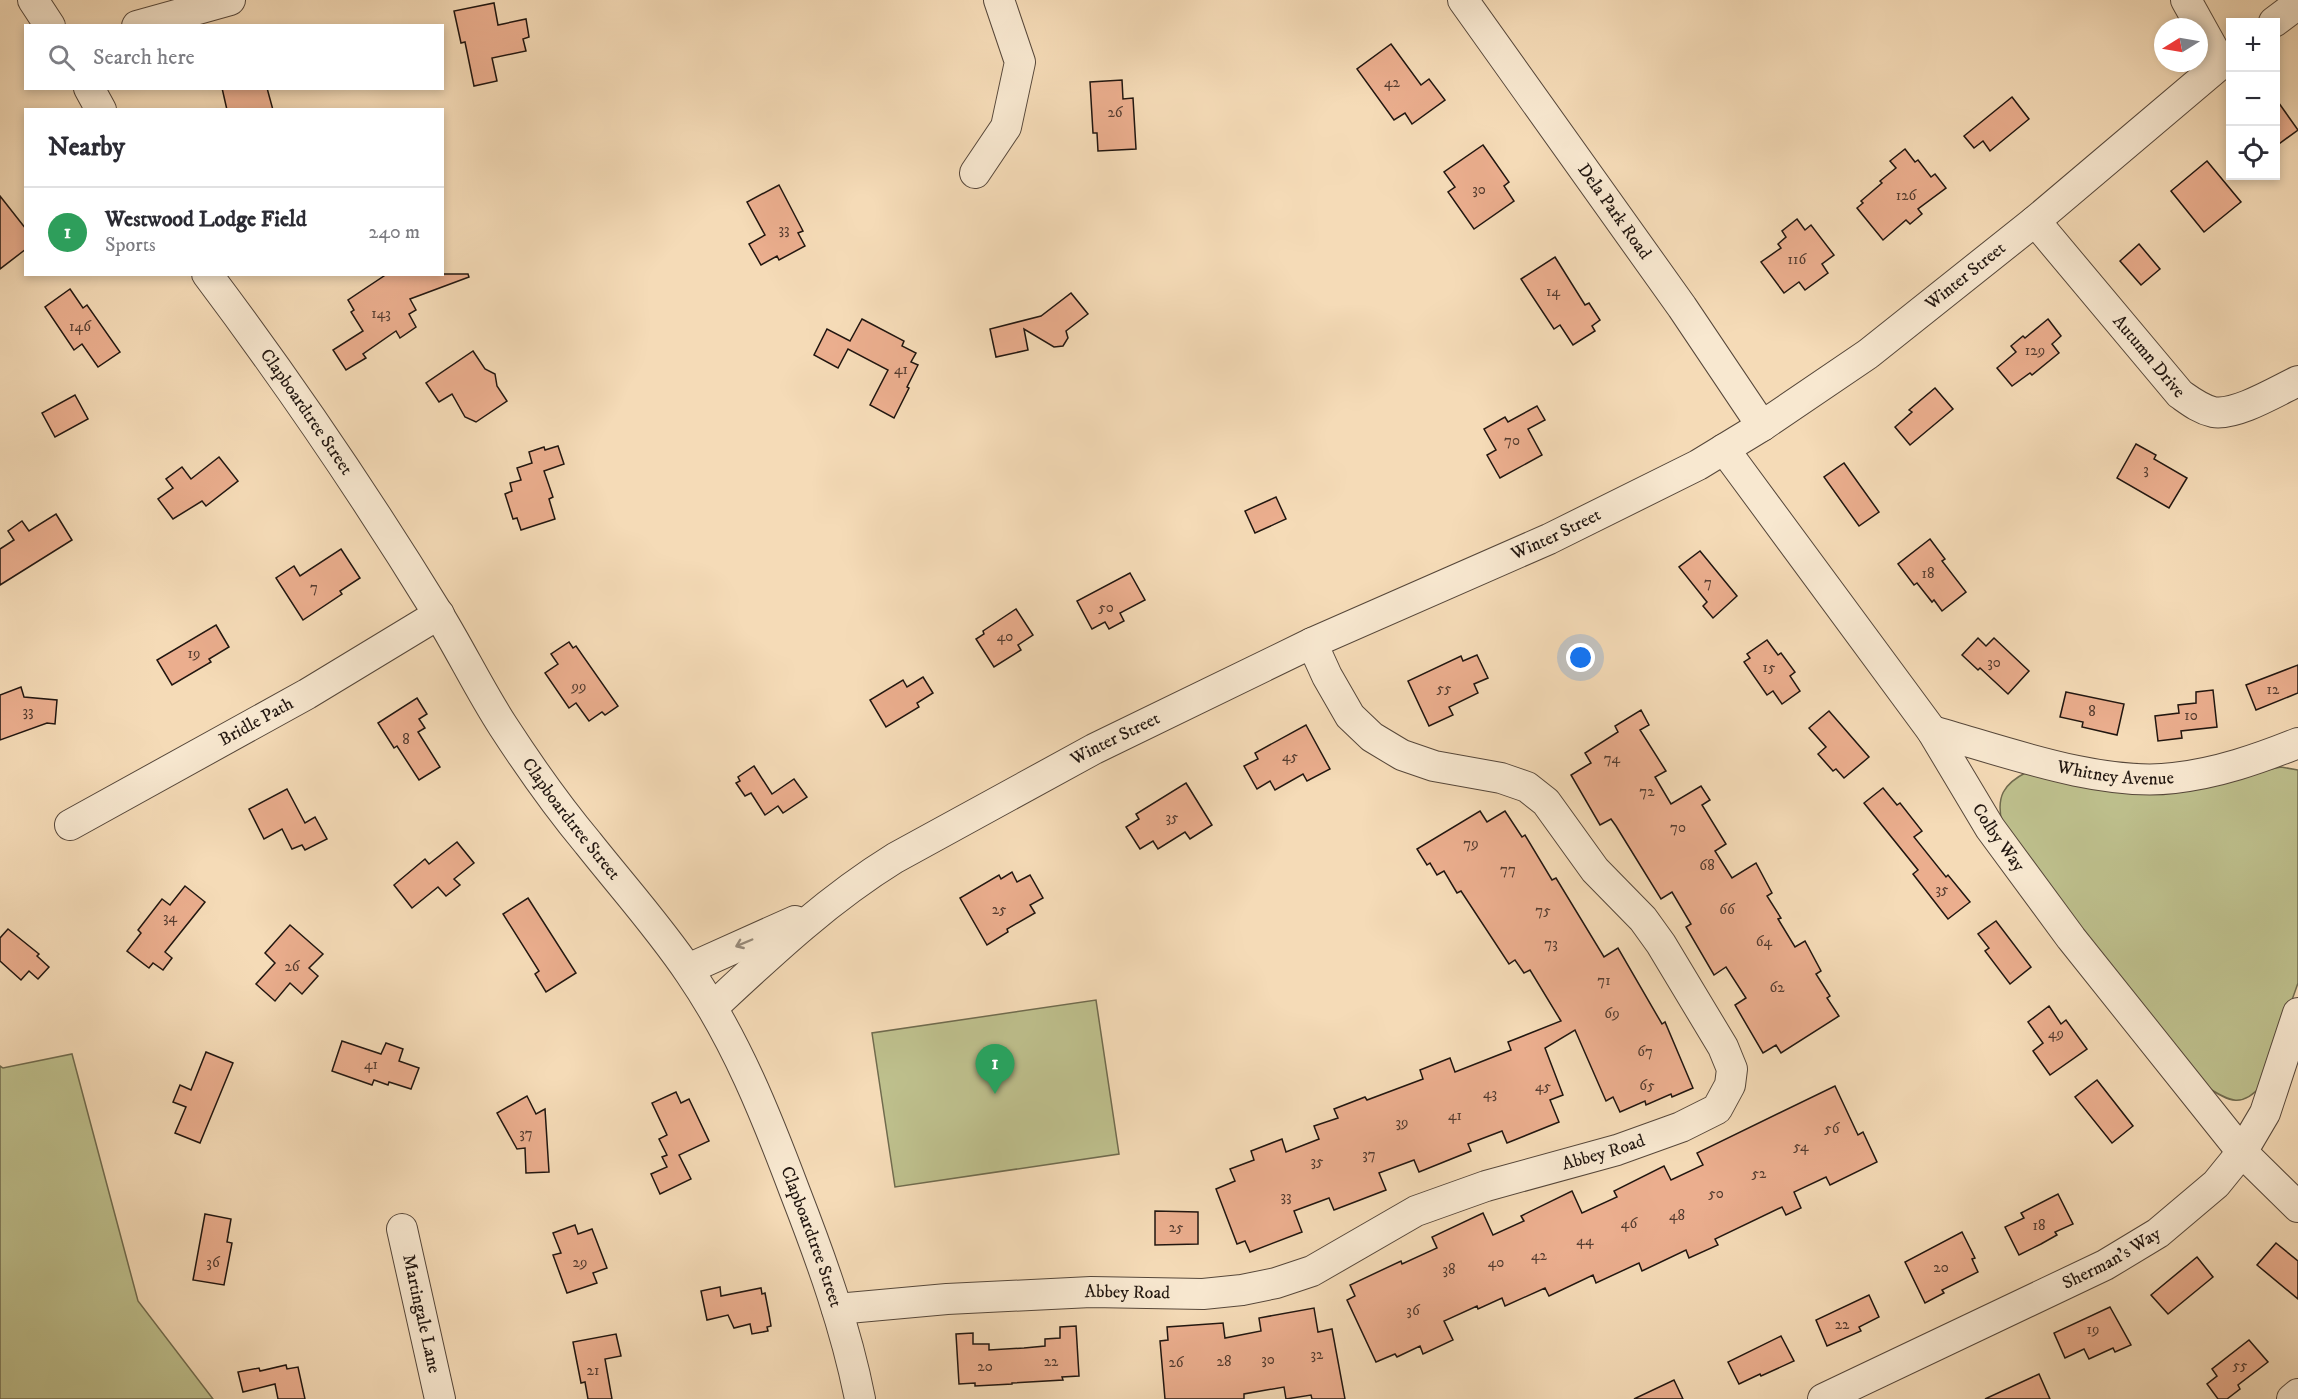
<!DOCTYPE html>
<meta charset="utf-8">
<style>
body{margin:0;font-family:"IM FELL DW Pica",serif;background:#f7f7f7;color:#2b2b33}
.controls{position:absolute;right:18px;top:18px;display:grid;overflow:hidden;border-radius:0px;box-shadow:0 3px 9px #0003}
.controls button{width:54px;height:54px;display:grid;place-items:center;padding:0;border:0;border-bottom:2px solid #e1e1e2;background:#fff;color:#2b2b33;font:30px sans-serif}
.compass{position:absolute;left:2154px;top:18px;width:54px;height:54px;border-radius:50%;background:#fff;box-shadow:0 3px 9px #0003;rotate:259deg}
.you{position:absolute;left:1581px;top:658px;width:21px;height:21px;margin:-15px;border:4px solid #fff;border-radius:50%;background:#1a73e8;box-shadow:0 0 0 9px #1a73e833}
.badge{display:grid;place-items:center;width:39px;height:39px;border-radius:50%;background:#8f2418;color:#fff;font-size:20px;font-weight:700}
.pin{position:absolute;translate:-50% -50px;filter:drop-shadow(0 2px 3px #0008)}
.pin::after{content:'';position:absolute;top:32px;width:21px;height:18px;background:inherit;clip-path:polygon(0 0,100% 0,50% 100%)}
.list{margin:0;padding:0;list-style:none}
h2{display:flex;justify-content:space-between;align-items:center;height:78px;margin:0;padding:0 24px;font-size:26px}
h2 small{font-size:20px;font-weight:400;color:#7c7c81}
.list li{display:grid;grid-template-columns:39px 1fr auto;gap:18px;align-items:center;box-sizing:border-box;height:90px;padding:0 24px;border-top:2px solid #e1e1e2}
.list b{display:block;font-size:22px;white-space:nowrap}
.list p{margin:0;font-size:20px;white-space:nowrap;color:#7c7c81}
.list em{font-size:20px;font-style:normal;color:#7c7c81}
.icon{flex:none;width:33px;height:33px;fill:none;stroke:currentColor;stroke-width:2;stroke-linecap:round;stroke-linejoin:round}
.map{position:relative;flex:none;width:2298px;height:1399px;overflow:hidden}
.search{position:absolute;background:#fff;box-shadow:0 3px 9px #0003;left:24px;top:24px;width:420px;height:66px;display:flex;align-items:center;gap:15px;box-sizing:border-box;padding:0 21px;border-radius:0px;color:#7c7c81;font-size:22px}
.panel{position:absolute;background:#fff;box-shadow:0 3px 9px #0003;left:24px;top:108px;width:420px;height:168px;border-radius:0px}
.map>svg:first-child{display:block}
</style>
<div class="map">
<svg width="2298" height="1399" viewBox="0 0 2298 1399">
<rect width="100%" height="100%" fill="#f5dbb7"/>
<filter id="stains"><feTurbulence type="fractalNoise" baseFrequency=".00333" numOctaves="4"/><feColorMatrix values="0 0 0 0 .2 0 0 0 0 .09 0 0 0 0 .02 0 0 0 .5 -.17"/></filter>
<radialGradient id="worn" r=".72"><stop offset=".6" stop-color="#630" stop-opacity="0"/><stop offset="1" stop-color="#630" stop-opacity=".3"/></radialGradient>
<g fill="#bec08d" stroke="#706b4e" stroke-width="1.5">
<path d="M2281,767L2298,770V983L2262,1085C2242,1108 2230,1102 2207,1087L2097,950L2002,823C1996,797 2003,784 2027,772L2266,770Z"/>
<path d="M1096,1000L1119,1154L895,1187L872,1033Z"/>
<path d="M72,1054L138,1301L213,1399H0V1066L3,1068Z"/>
</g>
<g fill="#ebae8e" stroke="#211610" stroke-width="1.5">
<path d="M494,3L498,25L526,19L529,37L523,39L526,51L492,58L497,81L474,86L465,42L461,43L454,11Z"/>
<path d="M1391,44L1421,85L1429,79L1445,100L1412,124L1405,113L1394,120L1357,69Z"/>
<path d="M1122,80L1123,99L1133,98L1136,149L1098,151L1097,133H1093L1090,82Z"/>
<path d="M222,88H267L273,110H227Z"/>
<path d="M2012,97L2029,119L1990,151L1983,141L1974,148L1964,136Z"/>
<path d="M2276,99L2298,130L2276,146Z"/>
<path d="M1483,145L1509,182L1504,186L1514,201L1474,229L1448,192L1455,187L1444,172Z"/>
<path d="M1905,149L1915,162L1918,160L1931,177L1935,174L1946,188L1918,209L1922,214L1910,224L1906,220L1883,240L1857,208L1863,203L1861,201L1882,183L1880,181L1896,168L1890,161Z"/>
<path d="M2207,161L2241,202L2204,232L2171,191Z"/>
<path d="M779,185L803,231L798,233L805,246L779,260L777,256L761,265L749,244L765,235L747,202Z"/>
<path d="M0,196L26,229V249L0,269Z"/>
<path d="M1797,219L1805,230L1811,225L1834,255L1822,264L1828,273L1805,290L1799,282L1784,293L1761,262L1781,248L1778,244L1786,237L1782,231Z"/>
<path d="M2139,244L2160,269L2141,285L2120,261Z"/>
<path d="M1555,257L1585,305L1589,303L1600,320L1592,326L1595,331L1573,345L1560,325L1554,329L1521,279Z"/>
<path d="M387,274H468L469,277L410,299L416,310L409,314L416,327L400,338L396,331L363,354L366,358L346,370L333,350L363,331L351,312L354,310L348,300Z"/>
<path d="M70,289L83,308L87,305L120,352L98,367L82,344L74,350L45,307Z"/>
<path d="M1071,293L1088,314L1066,331L1068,338L1063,346L1054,347L1024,329L1028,350L996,357L990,329L1041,316Z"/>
<path d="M862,319L904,341L902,346L916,353L911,362L918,365L907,387L909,388L894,418L870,405L888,370L848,349L838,368L814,355L827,329L850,341Z"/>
<path d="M2048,319L2061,336L2052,344L2059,353L2032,375L2030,373L2012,386L1997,368L2016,352L2011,346L2023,336L2025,338Z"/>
<path d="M473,351L485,369L495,374L497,386L507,401L476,422L465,417L452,394L439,402L426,383Z"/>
<path d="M1935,388L1953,409L1910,445L1895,427L1912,412L1909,410Z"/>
<path d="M75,395L88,419L55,437L42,413Z"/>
<path d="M1537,406L1545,420L1528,429L1542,455L1500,478L1487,455L1496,450L1484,429L1505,417L1508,422Z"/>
<path d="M2136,444L2156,455L2154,459L2187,478L2169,508L2117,478Z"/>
<path d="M558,446L564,464L544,471L553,497L549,499L555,519L521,530L517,518L513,519L505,494L512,491L510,483L521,480L517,468L532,463L529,452L544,447L545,450Z"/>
<path d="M219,457L238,481L206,506L202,501L173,519L158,499L173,488L166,479L182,467L191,479Z"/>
<path d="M1844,463L1879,512L1859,526L1824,477Z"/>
<path d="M1276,497L1286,519L1255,533L1245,511Z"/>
<path d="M56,514L72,540L0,585V549L14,540L8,531L22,521L29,531Z"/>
<path d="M1930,539L1945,559L1942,561L1966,592L1942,611L1934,600L1932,602L1917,583L1914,585L1898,564Z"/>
<path d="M341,549L360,578L340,591L342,594L303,620L276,578L294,566L300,576Z"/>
<path d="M1700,551L1737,596L1713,618L1703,606L1707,602L1679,567Z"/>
<path d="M1130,573L1145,600L1120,613L1124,621L1109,629L1105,622L1092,629L1077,601Z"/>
<path d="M1016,609L1033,635L1018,645L1021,650L994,667L976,639L984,634L983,631Z"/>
<path d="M216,625L229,647L209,659L211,662L172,685L157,660Z"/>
<path d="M1978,638L1986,646L1994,638L2029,671L2008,694L1980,668L1978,670L1962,655Z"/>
<path d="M1767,640L1778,655L1781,653L1795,672L1790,676L1800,691L1782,704L1773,691L1767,695L1744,662L1750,658L1747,654Z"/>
<path d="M569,642L573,648L576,646L618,706L605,715L602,712L589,721L576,703L569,708L545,673L558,664L551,654Z"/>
<path d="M1477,655L1488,678L1474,684L1478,693L1449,707L1453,715L1429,726L1408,681L1461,656L1463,661Z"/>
<path d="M2298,665V693L2256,710L2246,685Z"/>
<path d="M923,677L933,693L917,703L919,707L886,727L870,700L903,680L907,687Z"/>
<path d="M21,687L24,697L57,700L55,724L47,723L0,740V695Z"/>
<path d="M2213,690L2217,727L2181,731L2182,738L2158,741L2155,716L2179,713L2178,705L2196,703V692Z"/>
<path d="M2066,692L2124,704L2117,735L2082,727L2083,722L2060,717Z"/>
<path d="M417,698L427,714L419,719L425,728L418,732L440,767L419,780L397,746L394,748L378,723Z"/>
<path d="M1641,710L1649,725L1640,730L1666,771L1655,777L1671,804L1701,786L1710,800L1702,805L1726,844L1715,851L1732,878L1756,863L1772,893L1767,896L1781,918L1778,919L1795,947L1805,941L1821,971L1816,974L1830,996L1827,998L1839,1016L1781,1053L1776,1045L1763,1053L1735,1005L1746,998L1726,967L1714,975L1686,927L1691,924L1672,892L1661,899L1616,826L1611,819L1600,825L1571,775L1591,763L1585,753L1618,732L1615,726Z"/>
<path d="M1829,711L1869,757L1844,778L1836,769L1833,771L1818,754L1826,747L1809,728Z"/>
<path d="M1306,725L1330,769L1307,781L1303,774L1275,790L1270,781L1257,789L1244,766L1258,759L1255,753Z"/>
<path d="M754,766L772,794L794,779L807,797L783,813L778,806L765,815L751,793L745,796L736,783L740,781L738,777Z"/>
<path d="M1186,783L1212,825L1190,839L1185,832L1158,849L1153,841L1140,849L1126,827L1139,819L1136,814Z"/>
<path d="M1883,788L1897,805L1900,803L1922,831L1914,837L1946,877L1948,875L1970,902L1948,919L1913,874L1918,870L1864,803Z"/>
<path d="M287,789L305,823L315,817L327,839L305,850L302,845L292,849L282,829L264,839L249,809Z"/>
<path d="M1480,811L1487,822L1505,811L1522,837L1525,835L1552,880L1556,878L1604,957L1618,948L1662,1024L1665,1022L1693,1088L1672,1097L1671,1094L1646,1105L1645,1101L1620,1112L1613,1097L1606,1101L1575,1030L1545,1048L1563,1095L1550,1100L1559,1122L1507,1143L1502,1131L1468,1144L1471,1151L1419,1172L1414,1160L1379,1173L1386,1190L1334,1210L1329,1198L1294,1211L1302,1232L1250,1252L1245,1241L1237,1244L1216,1189L1235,1181L1230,1169L1254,1160L1251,1151L1282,1139L1286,1152L1319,1139L1314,1126L1338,1118L1334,1109L1365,1097L1367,1100L1423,1079L1420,1070L1450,1058L1455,1072L1511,1050L1508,1042L1561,1021L1530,970L1524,973L1515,960L1509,964L1461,891L1457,893L1444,871L1437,875L1430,863L1427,865L1417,849Z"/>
<path d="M457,842L474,863L454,879L460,885L446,896L438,887L412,908L394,885L425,859L429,864Z"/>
<path d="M1012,872L1017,882L1030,875L1043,898L1030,905L1035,913L1007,929L1008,932L987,945L960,898L999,875L1001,879Z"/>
<path d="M185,886L205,902L165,952L172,958L163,970L153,963L149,968L127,951L141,933L138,930L162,899L170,905Z"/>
<path d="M528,898L576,973L546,992L535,974L539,971L503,914Z"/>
<path d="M1996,921L2031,967L2010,984L1985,951L1989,948L1978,934Z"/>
<path d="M290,925L323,954L309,968L318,976L302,994L290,983L275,1001L256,984L275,963L265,953Z"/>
<path d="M8,929L39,954L37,956L49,967L38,979L29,971L21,980L0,961V938Z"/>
<path d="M2049,1006L2061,1024L2066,1020L2087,1049L2050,1075L2033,1051L2043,1043L2028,1022Z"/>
<path d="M342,1041L381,1054L386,1043L403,1049L399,1061L419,1068L411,1089L389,1082L388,1085L374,1080L372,1085L332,1071Z"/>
<path d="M206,1052L233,1063L200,1143L175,1133L186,1107L173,1102L180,1085L191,1090Z"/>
<path d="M2097,1080L2133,1126L2112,1143L2075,1097Z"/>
<path d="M1835,1086L1858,1135L1863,1132L1877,1162L1830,1185L1826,1177L1794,1192L1801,1208L1786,1215L1782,1207L1715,1239L1718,1245L1689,1258L1686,1250L1642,1271L1639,1263L1596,1283L1593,1275L1549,1296L1545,1288L1505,1306L1502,1298L1478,1309L1477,1306L1444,1321L1453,1340L1423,1354L1420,1346L1397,1357L1395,1354L1376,1362L1347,1300L1355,1296L1350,1285L1401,1261L1402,1264L1437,1248L1432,1237L1483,1213L1493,1235L1524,1221L1521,1216L1572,1191L1582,1213L1617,1197L1614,1191L1664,1166L1671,1180L1703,1165L1697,1153Z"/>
<path d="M676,1092L681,1103L689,1099L709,1141L679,1155L691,1179L660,1194L651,1174L667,1167L662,1157L667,1155L659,1139L667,1135L652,1103Z"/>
<path d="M527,1096L536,1114L545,1109L549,1172L526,1173L525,1148L517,1149L497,1113Z"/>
<path d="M2058,1194L2073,1224L2055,1232L2057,1235L2041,1244L2019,1255L2005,1227L2024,1218L2021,1213Z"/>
<path d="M1155,1211L1198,1212V1244L1155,1245Z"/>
<path d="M205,1214L231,1219L227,1242L232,1243L224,1285L193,1280Z"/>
<path d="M575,1225L578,1234L592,1229L607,1268L593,1273L597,1283L567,1293L553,1255L561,1253L553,1233Z"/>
<path d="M1962,1232L1975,1258L1972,1259L1978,1272L1942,1290L1944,1293L1925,1303L1905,1262Z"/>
<path d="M2276,1243L2298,1261V1299L2257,1265Z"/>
<path d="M2197,1257L2213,1277L2168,1314L2151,1295Z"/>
<path d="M720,1287L721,1296L761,1288L762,1294L765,1293L769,1314L771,1326L767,1327L768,1331L752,1334L750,1324L734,1328L728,1315L707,1320L701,1291Z"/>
<path d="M1869,1295L1879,1317L1859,1327L1861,1331L1827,1346L1816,1320Z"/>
<path d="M2110,1307L2131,1345L2115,1352L2113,1348L2089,1359L2084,1349L2065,1358L2054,1333Z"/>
<path d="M1314,1308L1318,1332L1332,1329L1345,1399H1312L1311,1395L1286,1399L1284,1387L1244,1394V1399H1165L1160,1341L1168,1340L1167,1327L1223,1323L1225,1338L1261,1331L1259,1318Z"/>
<path d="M1076,1326L1079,1376L1062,1377L1063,1380L1012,1383V1384L975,1386V1383L959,1384L956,1334L973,1333V1344H989V1350L1024,1348L1045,1346V1339L1060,1338V1327Z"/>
<path d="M616,1334L621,1356L605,1359L612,1399H588L585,1382L581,1383L573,1342Z"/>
<path d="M1781,1336L1794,1361L1761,1376L1760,1374L1739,1384L1728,1362Z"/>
<path d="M2249,1340L2268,1362L2238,1385L2240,1389L2227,1399H2218L2207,1384L2217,1376L2212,1369Z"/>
<path d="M286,1365L287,1369L298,1367L305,1399H278L275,1384L243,1392L238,1372L259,1368L260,1371Z"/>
<path d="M2039,1374L2050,1399H1985Z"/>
<path d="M1674,1380L1683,1399H1634Z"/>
</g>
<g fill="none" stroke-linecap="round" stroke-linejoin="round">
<defs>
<g id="minor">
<path d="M33,0L50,26"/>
<path id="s1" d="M1463,0L1682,307L1762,426"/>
<path d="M2186,0L2221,63"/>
<path d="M2274,22L2298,4"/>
<path d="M137,26L230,0"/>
<path d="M89,88L101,110"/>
<path d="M975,173L1006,127L1020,62L999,0"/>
<path id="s2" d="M2035,221L2180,394C2190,401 2200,409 2213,412C2236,416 2277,391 2298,381"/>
<path id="s3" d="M207,274C289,383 365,495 437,612C460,649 479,689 503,726C529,766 557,806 588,843C622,886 659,927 690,973C736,1040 766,1115 795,1192C821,1259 846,1328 860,1399"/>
<path id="s4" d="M1724,449L1932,731L1990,828L2071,938L2242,1152L2298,1207"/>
<path id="s5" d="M1932,731C2004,751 2100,787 2174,778C2218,773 2258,759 2298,743"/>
<path id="s6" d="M70,825L307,694L439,614"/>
<path d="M688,969L795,921"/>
<path id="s7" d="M713,1007C771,953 827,900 895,858L1094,749L1312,643L1549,539L1698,465L1762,426L1868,354L2035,221L2230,56"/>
<path id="s8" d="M402,1229L440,1399"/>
<path id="s9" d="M837,1309L947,1299L1091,1292L1203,1294L1242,1290L1276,1283L1312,1271L1416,1211L1486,1186L1617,1150L1681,1127L1717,1109L1730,1085L1732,1069L1723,1047L1661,944L1643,919L1595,870L1546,802L1527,787L1501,778L1434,766L1402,755L1372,737L1350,716L1327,676L1312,643"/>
<path id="s10" d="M1823,1399L2105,1265L2158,1233L2216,1184L2242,1152L2265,1113L2298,1013"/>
<path d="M2292,1399L2298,1394"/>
</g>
</defs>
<use href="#minor" stroke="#56473a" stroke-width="32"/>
<use href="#minor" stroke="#f8e8d0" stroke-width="30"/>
</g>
<defs><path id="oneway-shaft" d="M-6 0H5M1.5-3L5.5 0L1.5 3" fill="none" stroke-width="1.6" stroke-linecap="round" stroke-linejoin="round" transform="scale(1.5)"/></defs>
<use stroke="#978a7a" href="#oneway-shaft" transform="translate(744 943) rotate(157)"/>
<g text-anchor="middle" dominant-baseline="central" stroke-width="5" stroke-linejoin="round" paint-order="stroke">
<g font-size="15" fill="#543c30">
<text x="1392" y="82">42</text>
<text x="1115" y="112">26</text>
<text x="1479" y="189">30</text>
<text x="1906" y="195">126</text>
<text x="784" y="229">33</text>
<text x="1797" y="259">116</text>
<text x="1553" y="291">14</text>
<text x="381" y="313">143</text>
<text x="80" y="326">146</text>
<text x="2035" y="350">129</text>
<text x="901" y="369">41</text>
<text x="1512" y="440">70</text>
<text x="2146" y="469">3</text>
<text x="1928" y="573">18</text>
<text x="1708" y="582">7</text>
<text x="314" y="587">7</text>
<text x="1106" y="607">50</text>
<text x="1005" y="636">40</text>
<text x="194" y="653">19</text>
<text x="1994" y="662">30</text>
<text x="1769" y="667">15</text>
<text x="579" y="686">99</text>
<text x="1444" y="688">55</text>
<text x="2273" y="689">12</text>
<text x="28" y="711">33</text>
<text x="2092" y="711">8</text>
<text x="2191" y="715">10</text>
<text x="406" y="739">8</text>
<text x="1290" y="756">45</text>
<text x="1612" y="758">74</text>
<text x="1647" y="791">72</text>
<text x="1172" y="817">35</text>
<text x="1678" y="827">70</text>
<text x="1471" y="843">79</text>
<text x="1707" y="865">68</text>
<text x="1508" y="869">77</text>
<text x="1942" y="889">35</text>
<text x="999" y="909">25</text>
<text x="1727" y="909">66</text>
<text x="1543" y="910">75</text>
<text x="170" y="917">34</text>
<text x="1764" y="941">64</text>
<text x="1551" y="943">73</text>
<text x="292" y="966">26</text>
<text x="1604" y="980">71</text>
<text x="1777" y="987">62</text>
<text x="1612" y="1013">69</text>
<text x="2056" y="1033">49</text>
<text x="1645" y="1051">67</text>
<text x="371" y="1064">41</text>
<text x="1647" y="1085">65</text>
<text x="1543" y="1086">45</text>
<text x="1490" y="1093">43</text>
<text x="1455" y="1115">41</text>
<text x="1402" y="1122">39</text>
<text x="1832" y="1128">56</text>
<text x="526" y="1133">37</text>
<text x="1801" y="1146">54</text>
<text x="1369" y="1154">37</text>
<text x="1317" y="1161">35</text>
<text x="1759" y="1173">52</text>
<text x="1716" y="1193">50</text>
<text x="1286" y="1196">33</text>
<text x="1677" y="1215">48</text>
<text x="1629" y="1223">46</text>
<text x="2039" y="1225">18</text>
<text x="1176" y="1227">25</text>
<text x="1585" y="1240">44</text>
<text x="1539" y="1255">42</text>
<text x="213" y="1262">36</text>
<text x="580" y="1262">29</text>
<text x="1496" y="1262">40</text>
<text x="1941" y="1267">20</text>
<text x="1449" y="1269">38</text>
<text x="1413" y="1310">36</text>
<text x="1842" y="1324">22</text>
<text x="2093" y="1329">19</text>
<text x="1317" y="1354">32</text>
<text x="1268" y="1359">30</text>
<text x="1051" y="1361">22</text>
<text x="1224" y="1361">28</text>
<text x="1176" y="1362">26</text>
<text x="2240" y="1365">55</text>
<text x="985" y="1366">20</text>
<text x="593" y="1370">21</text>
</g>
<g font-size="18" fill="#211610" stroke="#f8e8d0">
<text stroke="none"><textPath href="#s1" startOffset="260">Dela Park Road</textPath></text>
<text stroke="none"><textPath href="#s7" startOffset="1458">Winter Street</textPath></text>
<text stroke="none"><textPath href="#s2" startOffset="177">Autumn Drive</textPath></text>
<text stroke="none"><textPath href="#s3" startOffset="170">Clapboardtree Street</textPath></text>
<text stroke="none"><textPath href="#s7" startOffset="972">Winter Street</textPath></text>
<text stroke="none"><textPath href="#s6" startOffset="213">Bridle Path</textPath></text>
<text stroke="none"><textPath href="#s7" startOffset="486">Winter Street</textPath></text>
<text stroke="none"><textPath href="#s5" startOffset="189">Whitney Avenue</textPath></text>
<text stroke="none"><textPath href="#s3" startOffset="656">Clapboardtree Street</textPath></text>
<text stroke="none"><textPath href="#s4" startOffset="476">Colby Way</textPath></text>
<text stroke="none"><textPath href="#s9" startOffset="795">Abbey Road</textPath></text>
<text stroke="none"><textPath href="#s3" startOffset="1142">Clapboardtree Street</textPath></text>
<text stroke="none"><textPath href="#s10" startOffset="321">Sherman's Way</textPath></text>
<text stroke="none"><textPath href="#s9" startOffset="291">Abbey Road</textPath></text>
<text stroke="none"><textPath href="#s8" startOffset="87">Martingale Lane</textPath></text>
</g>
</g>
<rect width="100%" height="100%" filter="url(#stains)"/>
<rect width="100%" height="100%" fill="url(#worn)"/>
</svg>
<div class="controls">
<button>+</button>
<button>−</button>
<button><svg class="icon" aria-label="locate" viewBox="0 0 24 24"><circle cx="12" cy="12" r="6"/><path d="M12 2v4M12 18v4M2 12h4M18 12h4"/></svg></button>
</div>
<svg class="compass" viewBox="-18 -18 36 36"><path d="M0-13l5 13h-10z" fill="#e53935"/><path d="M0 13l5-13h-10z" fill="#7c7c81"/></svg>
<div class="you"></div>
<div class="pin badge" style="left:995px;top:1094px;background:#2e9e5b">1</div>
<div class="search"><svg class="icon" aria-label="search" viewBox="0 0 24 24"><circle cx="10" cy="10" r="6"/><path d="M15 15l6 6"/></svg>Search here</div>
<section class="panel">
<h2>Nearby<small></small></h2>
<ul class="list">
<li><span class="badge" style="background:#2e9e5b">1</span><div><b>Westwood Lodge Field</b><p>Sports</p></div><em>240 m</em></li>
</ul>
</section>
</div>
